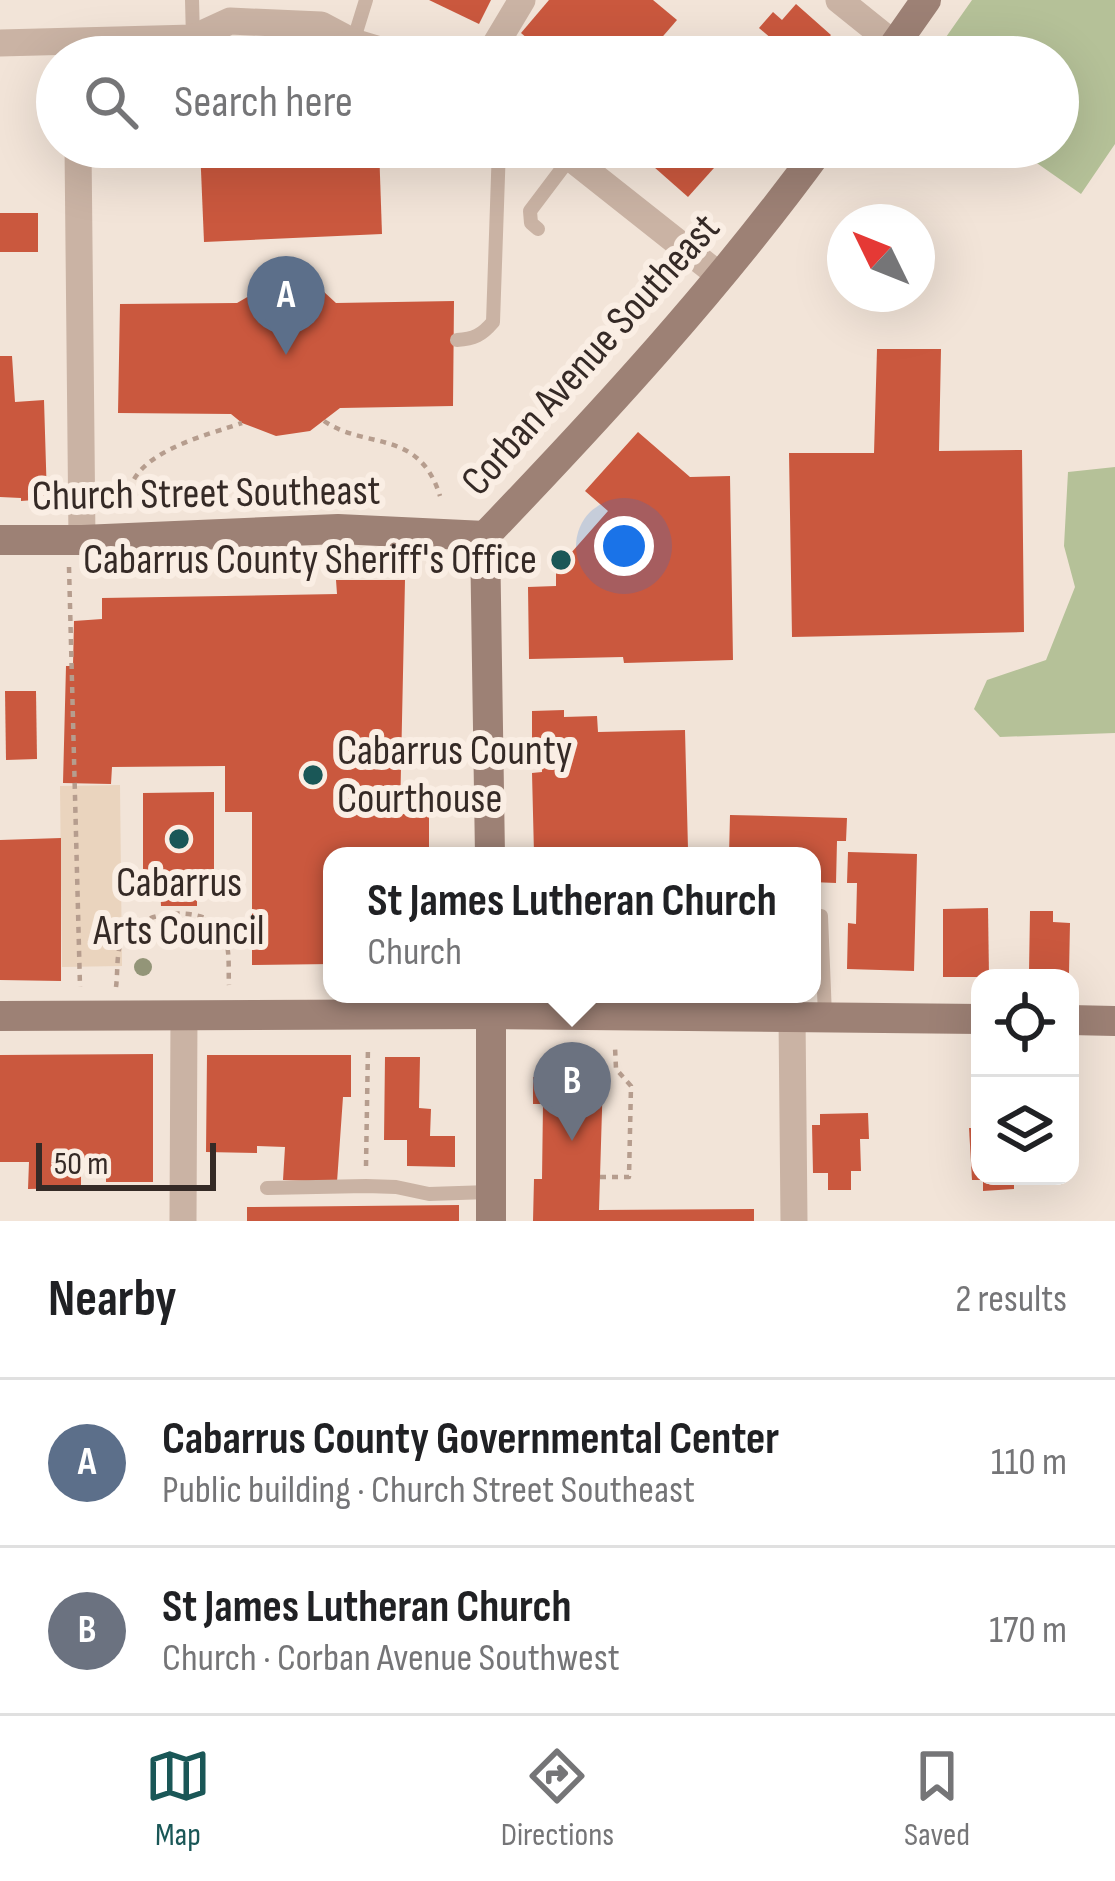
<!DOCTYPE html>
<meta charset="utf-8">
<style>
body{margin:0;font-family:"Sofia Sans Condensed",sans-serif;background:#f6f6f6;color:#202124}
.controls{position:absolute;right:36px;bottom:36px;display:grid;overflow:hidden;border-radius:24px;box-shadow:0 12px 48px #0002}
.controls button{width:108px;height:108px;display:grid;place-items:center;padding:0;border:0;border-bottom:3px solid #e0e0e0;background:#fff;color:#202124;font:60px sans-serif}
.compass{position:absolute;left:827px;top:204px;width:108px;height:108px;border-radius:50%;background:#fff;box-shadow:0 12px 48px #0002;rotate:313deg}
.scale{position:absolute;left:36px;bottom:30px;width:180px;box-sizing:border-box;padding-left:12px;border:6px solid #352a26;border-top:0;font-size:33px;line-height:42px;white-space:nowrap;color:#352a26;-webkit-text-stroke:9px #faeee4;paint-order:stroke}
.you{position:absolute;left:624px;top:546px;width:42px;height:42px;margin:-30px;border:9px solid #fff;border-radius:50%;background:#1a73e8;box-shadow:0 0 0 18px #1a73e833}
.badge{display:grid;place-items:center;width:78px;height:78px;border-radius:50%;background:#1a5757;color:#fff;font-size:39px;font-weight:700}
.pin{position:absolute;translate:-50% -99px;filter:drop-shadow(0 3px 6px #0008)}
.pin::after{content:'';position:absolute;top:63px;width:42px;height:36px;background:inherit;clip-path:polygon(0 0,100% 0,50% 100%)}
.popup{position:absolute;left:323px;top:847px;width:498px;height:156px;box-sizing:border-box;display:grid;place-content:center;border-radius:24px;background:#fff;filter:drop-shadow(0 3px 9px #0005);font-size:39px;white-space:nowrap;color:#757577}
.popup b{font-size:45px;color:#202124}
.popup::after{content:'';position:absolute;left:50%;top:100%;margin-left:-24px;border:24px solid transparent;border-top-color:#fff}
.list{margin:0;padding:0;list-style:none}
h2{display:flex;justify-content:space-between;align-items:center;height:156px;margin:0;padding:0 48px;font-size:51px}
h2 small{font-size:39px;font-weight:400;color:#757577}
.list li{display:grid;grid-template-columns:78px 1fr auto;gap:36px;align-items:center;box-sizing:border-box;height:168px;padding:0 48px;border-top:3px solid #e0e0e0}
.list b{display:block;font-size:45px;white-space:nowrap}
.list p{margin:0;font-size:39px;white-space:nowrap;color:#757577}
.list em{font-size:39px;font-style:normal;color:#757577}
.icon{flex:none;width:66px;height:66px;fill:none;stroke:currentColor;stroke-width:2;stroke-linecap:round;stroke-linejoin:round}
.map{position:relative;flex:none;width:1115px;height:1221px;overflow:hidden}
.search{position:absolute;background:#fff;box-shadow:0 12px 48px #0002;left:36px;right:36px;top:36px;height:132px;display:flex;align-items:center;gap:30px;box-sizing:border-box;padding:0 42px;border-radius:66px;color:#757577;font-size:45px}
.sheet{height:492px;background:#fff}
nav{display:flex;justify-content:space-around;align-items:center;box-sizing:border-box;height:168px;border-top:3px solid #e0e0e0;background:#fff;font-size:33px;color:#757577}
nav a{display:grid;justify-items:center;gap:6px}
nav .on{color:#1a5757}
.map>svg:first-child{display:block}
</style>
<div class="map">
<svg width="1115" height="1221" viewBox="0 0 1115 1221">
<rect width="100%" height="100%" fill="#f2e4d8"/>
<g fill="#b5c198">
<path d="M972,0H1115V144L1081,194L1014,147H1058V57H932Z"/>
<path d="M1115,467V733L1000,737L974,709L987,680L1046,660L1075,587L1064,546L1068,472Z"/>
</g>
<path fill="#ead4be" d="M120,785L122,966L62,967L60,786Z"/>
<g fill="#ca583e">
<path d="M429,0H491L479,24Z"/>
<path d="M549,0H653L677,20L645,57H549L521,33Z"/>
<path d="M796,4L831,35L812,57H793L759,28L773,12L782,20Z"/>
<path d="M200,147H379L382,234L204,242Z"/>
<path d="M672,147H729L731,149L688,197L654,167Z"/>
<rect x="0" y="213" width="38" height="39"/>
<path d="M288,282L323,291L336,303L454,301L453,406L340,408L310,431L276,436L242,423L231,414L118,413L120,304L237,303L268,285Z"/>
<path d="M877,349H941L939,451L1022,450L1024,632L792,637L789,453H874Z"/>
<path d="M0,356H12L15,402L44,400L47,499L21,501V498L0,497Z"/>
<path d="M638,432L690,477L730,476L733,660L624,663L623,657L529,659L528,587L556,586V570L608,511L585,491Z"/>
<path d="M336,580H405L400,814H429V856H332V964L252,965V812H225V766L112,767L111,784L63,783L66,666H73L74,621L102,619V598L337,594Z"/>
<path d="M5,691H36L37,759L6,760Z"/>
<path d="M564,710V717L597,716L598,732L685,730L688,849L534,854L532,773L542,772L541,740H532V711Z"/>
<path d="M214,792V885L197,886V906H161L160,886H143V793Z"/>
<path d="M730,815L847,818L846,841H837L836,883L812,882V856H729Z"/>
<path d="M61,838V981L0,980V840Z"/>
<path d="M848,852L917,854L914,971L847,969L848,923L856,924L857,883H847Z"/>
<path d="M988,908L989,977H943V909Z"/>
<path d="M1030,911H1053V922L1070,923L1069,973L1029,972Z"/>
<path d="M153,1054V1182H106V1158H81V1188L28,1189L29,1162H0V1055Z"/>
<path d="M207,1055H351V1097H343L337,1182L283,1180L285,1147L257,1146V1153L206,1152Z"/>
<path d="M385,1057H420L419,1108L431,1109L430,1136H455V1167L407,1166V1140H384Z"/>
<path d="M533,1077H603L599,1210L754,1209V1221H533L534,1179H542L543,1104H533Z"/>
<path d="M868,1113L869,1139H860L861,1171H851V1190H828V1173H813L812,1125H820V1114Z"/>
<path d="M969,1128H980V1180H972Z"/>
<path d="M983,1176H1014V1189L983,1191Z"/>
<path d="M459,1205V1221H247V1207Z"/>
</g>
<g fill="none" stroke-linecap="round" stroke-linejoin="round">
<g stroke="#b69d8e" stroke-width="4.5" stroke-dasharray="6 6" stroke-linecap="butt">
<path d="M324,421C366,450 419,428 440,496"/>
<path d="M128,502C127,453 205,436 242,423"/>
<path d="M69,567L80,987"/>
<path d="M116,987C118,973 116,952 122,940C136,910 203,904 221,930C231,944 228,968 229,985"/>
<path d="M561,1046L562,1077"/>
<path d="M366,1166L368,1046"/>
<path d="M600,1177H629L631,1086L616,1069L615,1047"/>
</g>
<g stroke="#cab3a4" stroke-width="14">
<path d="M192,0L193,38"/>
<path d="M353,42L366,0"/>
<path d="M538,229L531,223L530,211L570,158"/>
<path d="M457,340C474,339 482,335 493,322L499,147"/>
<path d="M812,914L821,916L825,1016"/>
<path d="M267,1188L366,1186L396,1187L429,1194L489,1192"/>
</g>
<g stroke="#cab3a4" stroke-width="27">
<path d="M839,0L895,45"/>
<path d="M193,38L226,54L296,57"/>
<path d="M0,43L193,38L230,21L321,25L353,42L403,57"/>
<path d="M322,57L353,42"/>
<path d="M488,57L522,0"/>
<path d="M78,147L82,540"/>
<path d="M557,147L720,276"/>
<path d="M792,1017L794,1221"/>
<path d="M183,1221L184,1015"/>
</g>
<g stroke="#9d8175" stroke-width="30">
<path d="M886,57L926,0"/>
<path d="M0,540H82L338,529L485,536"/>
<path d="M490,856L485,536C604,412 720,286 821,147"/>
<path d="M0,1016L491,1014L980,1019"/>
<path d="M1070,1020L1115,1021"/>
<path d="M491,1221V994"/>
</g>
</g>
<circle fill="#939578" cx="143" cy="967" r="9"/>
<g fill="#1a5757" stroke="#faeee4" stroke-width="4.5">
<circle cx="561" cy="560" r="12"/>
<circle cx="313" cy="775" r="12"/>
<circle cx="179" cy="839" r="12"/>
</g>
<g text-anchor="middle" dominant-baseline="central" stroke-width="12" stroke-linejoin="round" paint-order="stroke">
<g font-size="42" fill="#352a26" stroke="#faeee4">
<text transform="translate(591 355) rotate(-48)">Corban Avenue Southeast</text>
<text transform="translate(206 494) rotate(-1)">Church Street Southeast</text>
</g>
<g font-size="42" fill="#352a26" stroke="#faeee4" text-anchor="end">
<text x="537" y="560">Cabarrus County Sheriff's Office</text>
<text x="337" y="751" text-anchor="start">Cabarrus County<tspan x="337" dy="48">Courthouse</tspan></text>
<text x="179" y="883" text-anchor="middle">Cabarrus<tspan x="179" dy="48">Arts Council</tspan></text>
</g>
</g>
</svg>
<div class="controls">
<button><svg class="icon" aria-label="locate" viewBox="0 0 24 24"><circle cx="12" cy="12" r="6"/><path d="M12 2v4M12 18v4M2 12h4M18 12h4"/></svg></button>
<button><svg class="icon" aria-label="layers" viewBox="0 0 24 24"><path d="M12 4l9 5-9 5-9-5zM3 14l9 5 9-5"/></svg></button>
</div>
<svg class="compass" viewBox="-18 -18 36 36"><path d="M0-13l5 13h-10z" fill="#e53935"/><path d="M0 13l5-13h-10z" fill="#757577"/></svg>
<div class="scale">50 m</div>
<div class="you"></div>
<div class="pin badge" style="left:286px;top:355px;background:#5c6f8a">A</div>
<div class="pin badge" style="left:572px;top:1141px;background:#6b7280">B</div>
<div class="popup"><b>St James Lutheran Church</b>Church</div>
<div class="search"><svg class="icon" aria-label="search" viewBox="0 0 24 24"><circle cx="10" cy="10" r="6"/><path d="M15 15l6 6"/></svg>Search here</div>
</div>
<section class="sheet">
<h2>Nearby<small>2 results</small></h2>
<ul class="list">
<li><span class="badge" style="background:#5c6f8a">A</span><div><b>Cabarrus County Governmental Center</b><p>Public building · Church Street Southeast</p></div><em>110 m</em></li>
<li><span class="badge" style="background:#6b7280">B</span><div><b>St James Lutheran Church</b><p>Church · Corban Avenue Southwest</p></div><em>170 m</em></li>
</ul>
</section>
<nav>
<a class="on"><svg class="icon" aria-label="map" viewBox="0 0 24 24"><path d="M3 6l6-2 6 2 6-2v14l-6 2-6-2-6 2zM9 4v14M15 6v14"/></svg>Map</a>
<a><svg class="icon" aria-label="directions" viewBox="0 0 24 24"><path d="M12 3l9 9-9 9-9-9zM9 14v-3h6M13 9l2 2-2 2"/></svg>Directions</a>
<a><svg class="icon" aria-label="saved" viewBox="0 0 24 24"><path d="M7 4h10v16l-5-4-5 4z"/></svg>Saved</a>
</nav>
